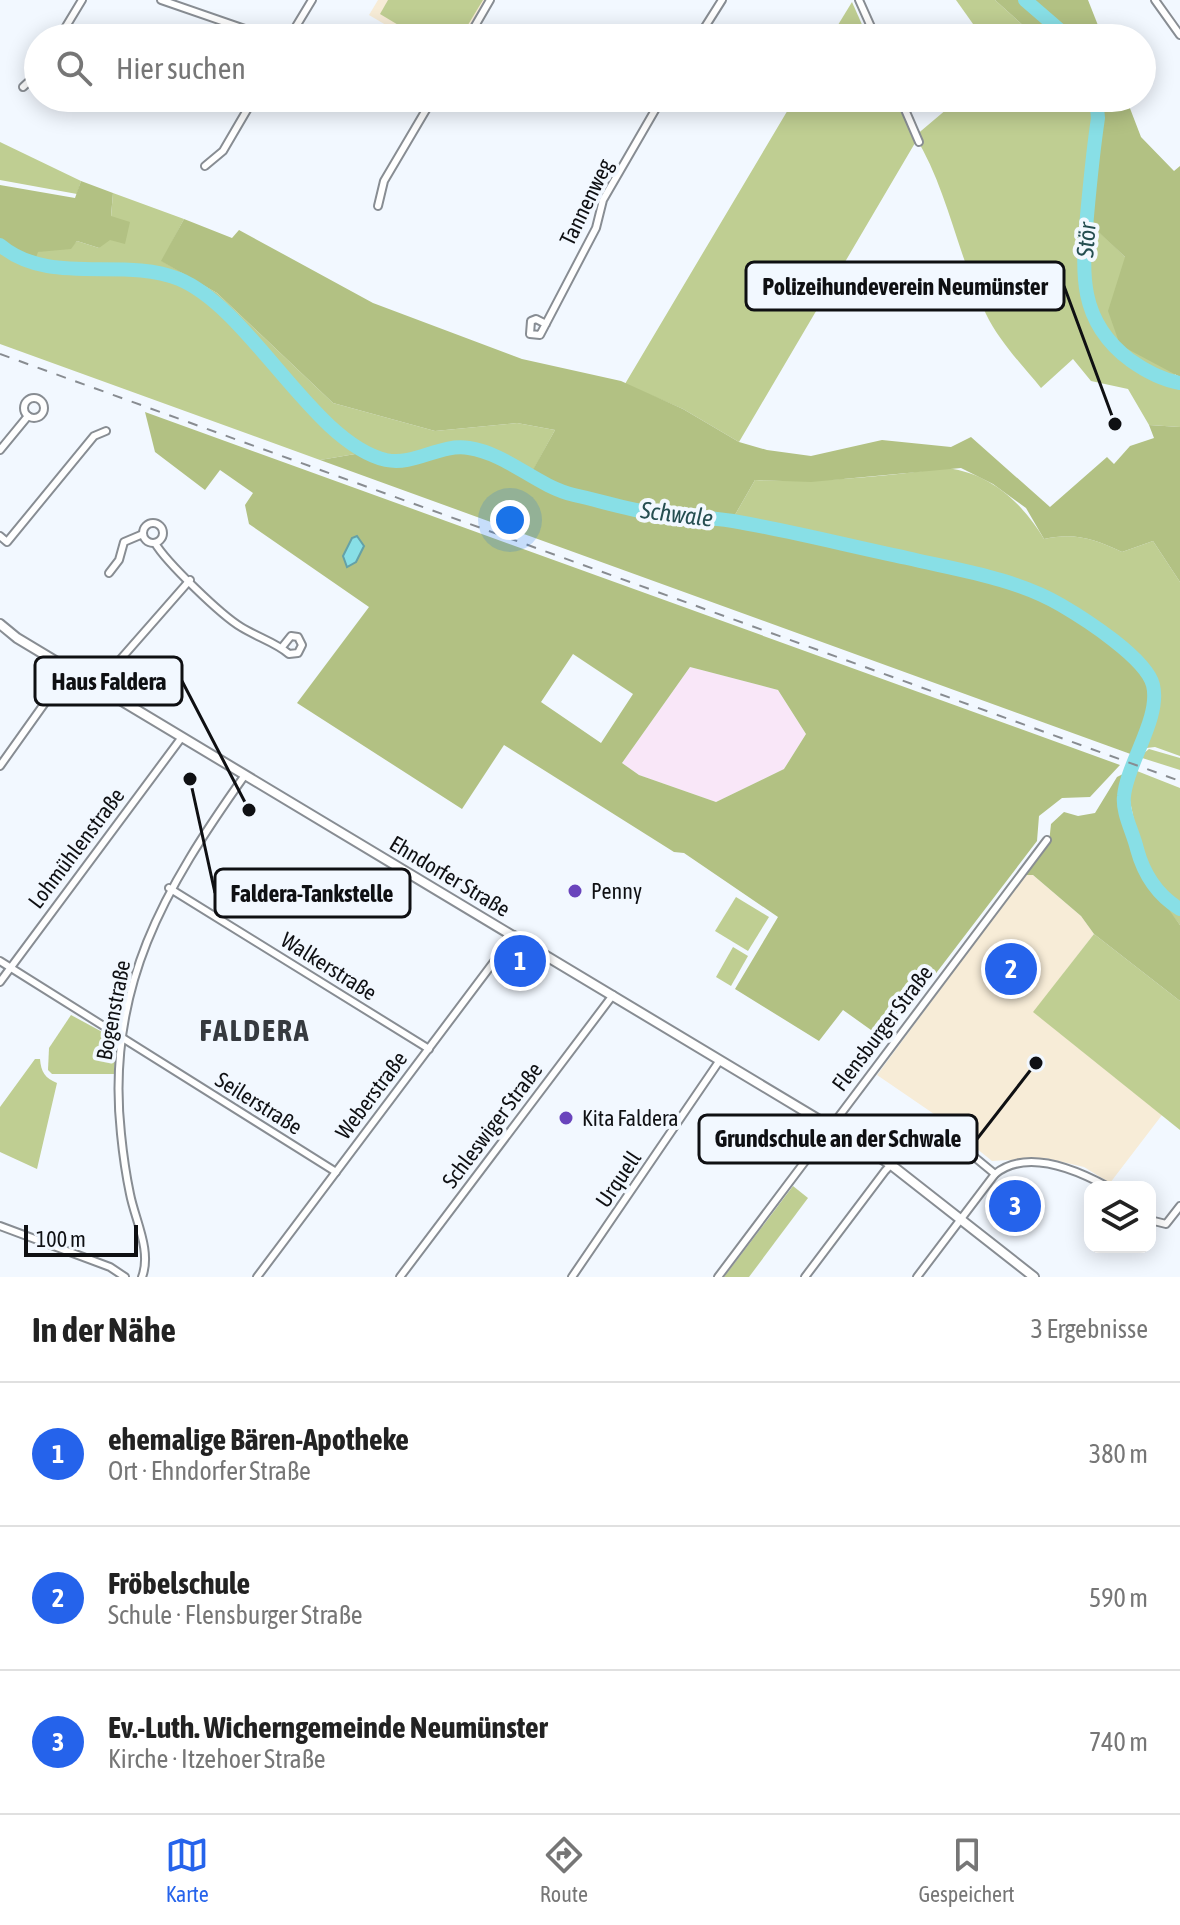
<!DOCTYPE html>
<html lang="de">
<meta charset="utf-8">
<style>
body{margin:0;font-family:"Asap Condensed",sans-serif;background:#f6f6f6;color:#222}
.controls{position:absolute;right:24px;bottom:24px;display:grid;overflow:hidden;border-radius:16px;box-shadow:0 4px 20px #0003}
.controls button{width:72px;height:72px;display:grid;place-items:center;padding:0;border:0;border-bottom:2px solid #e0e0e0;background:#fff;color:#222;font:40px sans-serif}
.scale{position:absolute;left:24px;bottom:20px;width:114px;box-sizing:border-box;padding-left:8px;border:4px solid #0f1013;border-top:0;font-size:22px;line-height:28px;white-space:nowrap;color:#0f1013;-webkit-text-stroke:6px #f2f8ff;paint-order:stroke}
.you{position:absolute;left:510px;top:520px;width:28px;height:28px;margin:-20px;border:6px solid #fff;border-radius:50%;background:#1a73e8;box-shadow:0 0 0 12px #1a73e833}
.badge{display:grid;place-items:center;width:52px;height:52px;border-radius:50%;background:#2563eb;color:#fff;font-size:26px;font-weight:700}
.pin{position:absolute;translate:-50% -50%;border:4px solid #fff;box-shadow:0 2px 8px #0006}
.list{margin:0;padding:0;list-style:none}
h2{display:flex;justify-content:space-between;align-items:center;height:104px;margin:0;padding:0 32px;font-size:34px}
h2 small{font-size:26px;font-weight:400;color:#767676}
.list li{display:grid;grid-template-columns:52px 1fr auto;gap:24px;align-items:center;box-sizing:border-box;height:144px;padding:0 32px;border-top:2px solid #e0e0e0}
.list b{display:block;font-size:30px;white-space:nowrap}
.list p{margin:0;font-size:26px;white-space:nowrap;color:#767676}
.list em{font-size:26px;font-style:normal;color:#767676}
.icon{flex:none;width:44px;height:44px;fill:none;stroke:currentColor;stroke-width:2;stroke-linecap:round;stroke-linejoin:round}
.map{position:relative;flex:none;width:1180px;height:1277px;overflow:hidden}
.search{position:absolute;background:#fff;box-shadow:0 4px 20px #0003;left:24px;right:24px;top:24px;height:88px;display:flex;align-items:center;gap:20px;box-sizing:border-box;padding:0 28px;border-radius:44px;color:#767676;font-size:30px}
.sheet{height:536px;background:#fff}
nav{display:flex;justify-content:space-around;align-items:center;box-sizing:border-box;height:112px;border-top:2px solid #e0e0e0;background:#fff;font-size:22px;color:#767676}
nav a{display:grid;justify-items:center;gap:4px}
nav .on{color:#2563eb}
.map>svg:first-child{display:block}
</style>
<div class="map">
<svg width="1180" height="1277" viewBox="0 0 1180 1277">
<rect width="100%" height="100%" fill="#f2f8ff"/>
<path fill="#f9e7f8" d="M690,667L778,690L806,734L784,769L716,802L639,775L622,763Z"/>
<g fill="#f7ecd7">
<path d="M378,0H487L466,38H408L369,15Z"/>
<path d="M1025,875H1033L1081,916L1094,934L1034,1012L1162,1115L1110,1183L1084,1167L1045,1158L992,1161L934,1114L877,1075Z"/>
</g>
<g fill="#bfce92">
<path d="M388,0H483L460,38H420L380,14Z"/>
<path d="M956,0H995L1037,38H983Z"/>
<path d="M852,2L868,38H830Z"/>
<path d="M795,98H895L915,143L739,442L683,409L625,384Z"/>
<path d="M960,98H1096L1098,118L1087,220L1125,257L1176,377H1180V427L1149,425L1128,389L1091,381L1073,359L1041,388C1022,365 999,341 986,314C958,257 948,190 915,136Z"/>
<path d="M0,142L81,181L77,194L0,180Z"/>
<path d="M113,193L184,219L162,261L217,293L333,403L435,431L517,423L555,430L530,476L441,449L410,460H387L367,452L320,460L0,344V245C17,259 50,248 70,248L77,241L99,248L111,217Z"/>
<path d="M942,468C987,470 1022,502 1044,539C1075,532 1094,539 1122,552L1153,541L1180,582V756L1155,747L1138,749C1145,729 1159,704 1152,683C1138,646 1060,605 1025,587L732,520L755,480C819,482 879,478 942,468Z"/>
<path d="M1149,749L1180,758V770L1139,757Z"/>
<path d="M1137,771L1180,788V925L1157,896L1136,830L1129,796Z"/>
<path d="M736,897L769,917L748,951L715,931Z"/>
<path d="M1094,934L1180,1001V1130L1033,1012Z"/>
<path d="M733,947L748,956L731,986L716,977Z"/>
<path d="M71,1015L117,1040L114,1074H52L48,1070L49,1048Z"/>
<path d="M35,1059H40C41,1072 45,1078 57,1083L37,1169L0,1152V1107Z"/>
<path d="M793,1186L808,1198L749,1277H724Z"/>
</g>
<g fill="#b2c183" fill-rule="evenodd">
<path d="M995,0H1088L1103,38H1037Z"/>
<path d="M1096,98H1126L1141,137L1174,171L1180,166V377L1120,345L1108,311L1125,257L1087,221L1098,118Z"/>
<path d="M81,181L113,193L111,216L130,222L125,244L110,240L99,248L77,241L71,249L38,252L34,263L0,245V185L75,198Z"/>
<path d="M184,219L232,238L239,230L373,303L522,359L621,381L683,409L739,442L767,450L811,456L882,440L951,447L971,437L1050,507L1107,457L1114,464L1130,446L1154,438L1149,425L1180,427V582L1153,541L1122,552C1094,539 1075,532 1044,539L1026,508L993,484L961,468L811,482L755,480L732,520L1026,587C1059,604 1140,647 1152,684C1159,707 1143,735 1136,756L320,460L367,452L387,460H410L441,449L464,447L491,453L530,475L555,430L517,423L435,431L333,403L217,293L161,261Z"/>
<path d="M145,412L1120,765L1090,797L1062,798L1039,816L1037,841L885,1040L843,1010L819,1041L735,989L778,917L684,853L674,852L504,745L462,809L297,703L369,607L249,524L245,505L253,493L220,470L205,490L155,452ZM573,654L633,694L601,743L541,702ZM690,667L778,690L806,734L784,769L716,802L639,775L622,763Z"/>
<path d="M1125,773L1120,805L1138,867L1180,925V1001L1094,934L1081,916L1033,875H1025L1049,843L1051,824L1064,812L1078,816L1095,813L1117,777Z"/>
</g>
<path fill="#88dfe6" stroke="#64a1a7" stroke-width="2" d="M357,536L364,546L356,562L347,567L343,556L352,538Z"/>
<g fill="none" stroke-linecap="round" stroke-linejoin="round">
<g stroke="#88dfe6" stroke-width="14">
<path d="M1025,0L1069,38"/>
<path d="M1096,98L1098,118C1093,151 1090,183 1087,216C1082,273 1078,321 1130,360C1144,370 1163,380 1180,383"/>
<path d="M0,245C50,287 122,256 179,279C251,309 313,443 386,460C415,466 440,443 469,448C508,454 536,486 574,495C601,501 629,510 657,514C682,517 708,517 733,521C791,531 849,546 907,558C958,570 1015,578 1061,605C1085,619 1146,658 1153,685C1161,718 1127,763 1124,796C1122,813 1133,832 1137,849C1144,875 1157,895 1180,909"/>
</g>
<defs>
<g id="minor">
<path d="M161,0L271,38"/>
<path d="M859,0L876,38"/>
<path d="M1155,0L1180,35"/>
<path d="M59,38L82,0"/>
<path d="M289,38L312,0"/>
<path d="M468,38L490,0"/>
<path d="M698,38L722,0"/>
<path d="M23,87L38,73"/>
<path d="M900,98L919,142"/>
<path d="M205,166L223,151L254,98"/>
<path d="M378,206L384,181L433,98"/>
<path d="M546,324L536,319L531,321L530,334L540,335L596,228L603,200L662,98"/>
<circle cx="34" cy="408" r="10"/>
<path d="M0,450L28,416"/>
<circle cx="153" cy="533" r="10"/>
<path d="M0,536L7,542L94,436L106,431"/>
<path d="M155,543C166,562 221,615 241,627C257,637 277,643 289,654L298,653L302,645L298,637L291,636L283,646"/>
<path d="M109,573L119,560L124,542L143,534"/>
<path d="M97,686L190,580"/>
<path d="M0,766L69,669"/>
<path d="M169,888L429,1049"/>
<path d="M0,961L336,1172"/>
<path d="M0,982L182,737"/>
<path d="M1150,1220L1166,1224L1180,1206"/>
<path d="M0,1226L110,1267L125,1277"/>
<path d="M142,1277C152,1251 135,1220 130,1194C126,1175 123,1154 121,1134C105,988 165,888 245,775"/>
<path d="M257,1277L514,935"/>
<path d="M400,1277L613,995"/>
<path d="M572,1277L720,1060"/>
<path d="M718,1277L1047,840"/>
<path d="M805,1277L885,1171L927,1126L938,1127L995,1174"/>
<path d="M917,1277L995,1174C1027,1148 1077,1170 1108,1187"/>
</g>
<path id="tertiary" d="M0,624L17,638L831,1127L890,1164L1034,1277"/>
</defs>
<use href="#minor" stroke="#888d93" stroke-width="10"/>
<use href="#tertiary" stroke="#888d93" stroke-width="12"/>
<use href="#minor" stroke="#fff" stroke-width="6"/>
<use href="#tertiary" stroke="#fff" stroke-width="8"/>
<path stroke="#888c91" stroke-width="2" stroke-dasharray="10 10" stroke-linecap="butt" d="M0,354L1180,781"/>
</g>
<g fill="#6944bc" stroke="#f2f8ff" stroke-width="3">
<circle cx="575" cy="891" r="8"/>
<circle cx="566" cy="1118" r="8"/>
</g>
<g text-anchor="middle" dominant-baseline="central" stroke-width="8" stroke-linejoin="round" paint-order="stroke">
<g font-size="22" fill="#0f1013" stroke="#f2f8ff">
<text transform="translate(586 202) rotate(-64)">Tannenweg</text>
<text transform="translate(76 848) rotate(-53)">Lohmühlenstraße</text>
<text transform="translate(450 876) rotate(31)">Ehndorfer Straße</text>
<text transform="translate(329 966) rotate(32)">Walkerstraße</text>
<text transform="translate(113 1010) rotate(-79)">Bogenstraße</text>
<text transform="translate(882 1028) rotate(-53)">Flensburger Straße</text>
<text transform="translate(371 1095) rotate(-53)">Weberstraße</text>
<text transform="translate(259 1103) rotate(32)">Seilerstraße</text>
<text transform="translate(492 1125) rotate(-53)">Schleswiger Straße</text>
<text transform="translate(618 1179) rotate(-56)">Urquell</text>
</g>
<g font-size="22" fill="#0f1013" stroke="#f2f8ff" text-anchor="start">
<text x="591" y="891">Penny</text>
<text x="582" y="1118">Kita Faldera</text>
</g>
<g font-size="24" font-style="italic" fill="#254e51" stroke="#f2f8ff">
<text transform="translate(1086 240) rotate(-86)">Stör</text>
<text transform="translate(677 514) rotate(7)">Schwale</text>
</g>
<g font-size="30" font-weight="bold" letter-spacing="2" fill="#363a3f" stroke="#f2f8ff">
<text x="255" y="1030">FALDERA</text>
</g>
</g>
<path fill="none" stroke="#0f1013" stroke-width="3" d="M1115 424L1064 286M249 810L182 681M190 779L215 893M1036 1063L977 1139"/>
<g fill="#0f1013" stroke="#f2f8ff" stroke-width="3">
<circle cx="1115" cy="424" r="8"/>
<circle cx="249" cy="810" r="8"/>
<circle cx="190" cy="779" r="8"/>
<circle cx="1036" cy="1063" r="8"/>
</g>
<g fill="#f2f8ff" stroke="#0f1013" stroke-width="3">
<rect x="746" y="262" width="318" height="48" rx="8"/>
<rect x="35" y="657" width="147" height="48" rx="8"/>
<rect x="215" y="869" width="195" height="48" rx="8"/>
<rect x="699" y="1115" width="278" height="48" rx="8"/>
</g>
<g font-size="24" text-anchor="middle" font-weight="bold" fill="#0f1013">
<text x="905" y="295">Polizeihundeverein Neumünster</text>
<text x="109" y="690">Haus Faldera</text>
<text x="312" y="902">Faldera-Tankstelle</text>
<text x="838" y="1147">Grundschule an der Schwale</text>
</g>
</svg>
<div class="controls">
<button><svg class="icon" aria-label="layers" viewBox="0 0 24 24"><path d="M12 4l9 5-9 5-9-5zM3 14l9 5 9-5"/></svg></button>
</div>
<div class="scale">100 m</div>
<div class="you"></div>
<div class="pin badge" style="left:520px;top:961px">1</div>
<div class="pin badge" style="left:1011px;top:969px">2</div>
<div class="pin badge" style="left:1015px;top:1206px">3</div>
<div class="search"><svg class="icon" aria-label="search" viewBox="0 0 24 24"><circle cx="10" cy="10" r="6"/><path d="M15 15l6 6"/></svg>Hier suchen</div>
</div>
<section class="sheet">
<h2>In der Nähe<small>3 Ergebnisse</small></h2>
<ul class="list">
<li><span class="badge">1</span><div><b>ehemalige Bären-Apotheke</b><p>Ort · Ehndorfer Straße</p></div><em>380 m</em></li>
<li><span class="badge">2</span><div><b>Fröbelschule</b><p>Schule · Flensburger Straße</p></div><em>590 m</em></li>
<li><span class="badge">3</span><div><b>Ev.-Luth. Wicherngemeinde Neumünster</b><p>Kirche · Itzehoer Straße</p></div><em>740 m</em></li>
</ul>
</section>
<nav>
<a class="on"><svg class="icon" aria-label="map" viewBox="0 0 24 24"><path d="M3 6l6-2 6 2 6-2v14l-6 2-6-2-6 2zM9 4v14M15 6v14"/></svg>Karte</a>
<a><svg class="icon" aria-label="directions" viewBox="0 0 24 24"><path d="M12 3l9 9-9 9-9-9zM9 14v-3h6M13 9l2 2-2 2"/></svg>Route</a>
<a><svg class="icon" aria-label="saved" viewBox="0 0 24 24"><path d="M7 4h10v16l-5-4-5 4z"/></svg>Gespeichert</a>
</nav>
